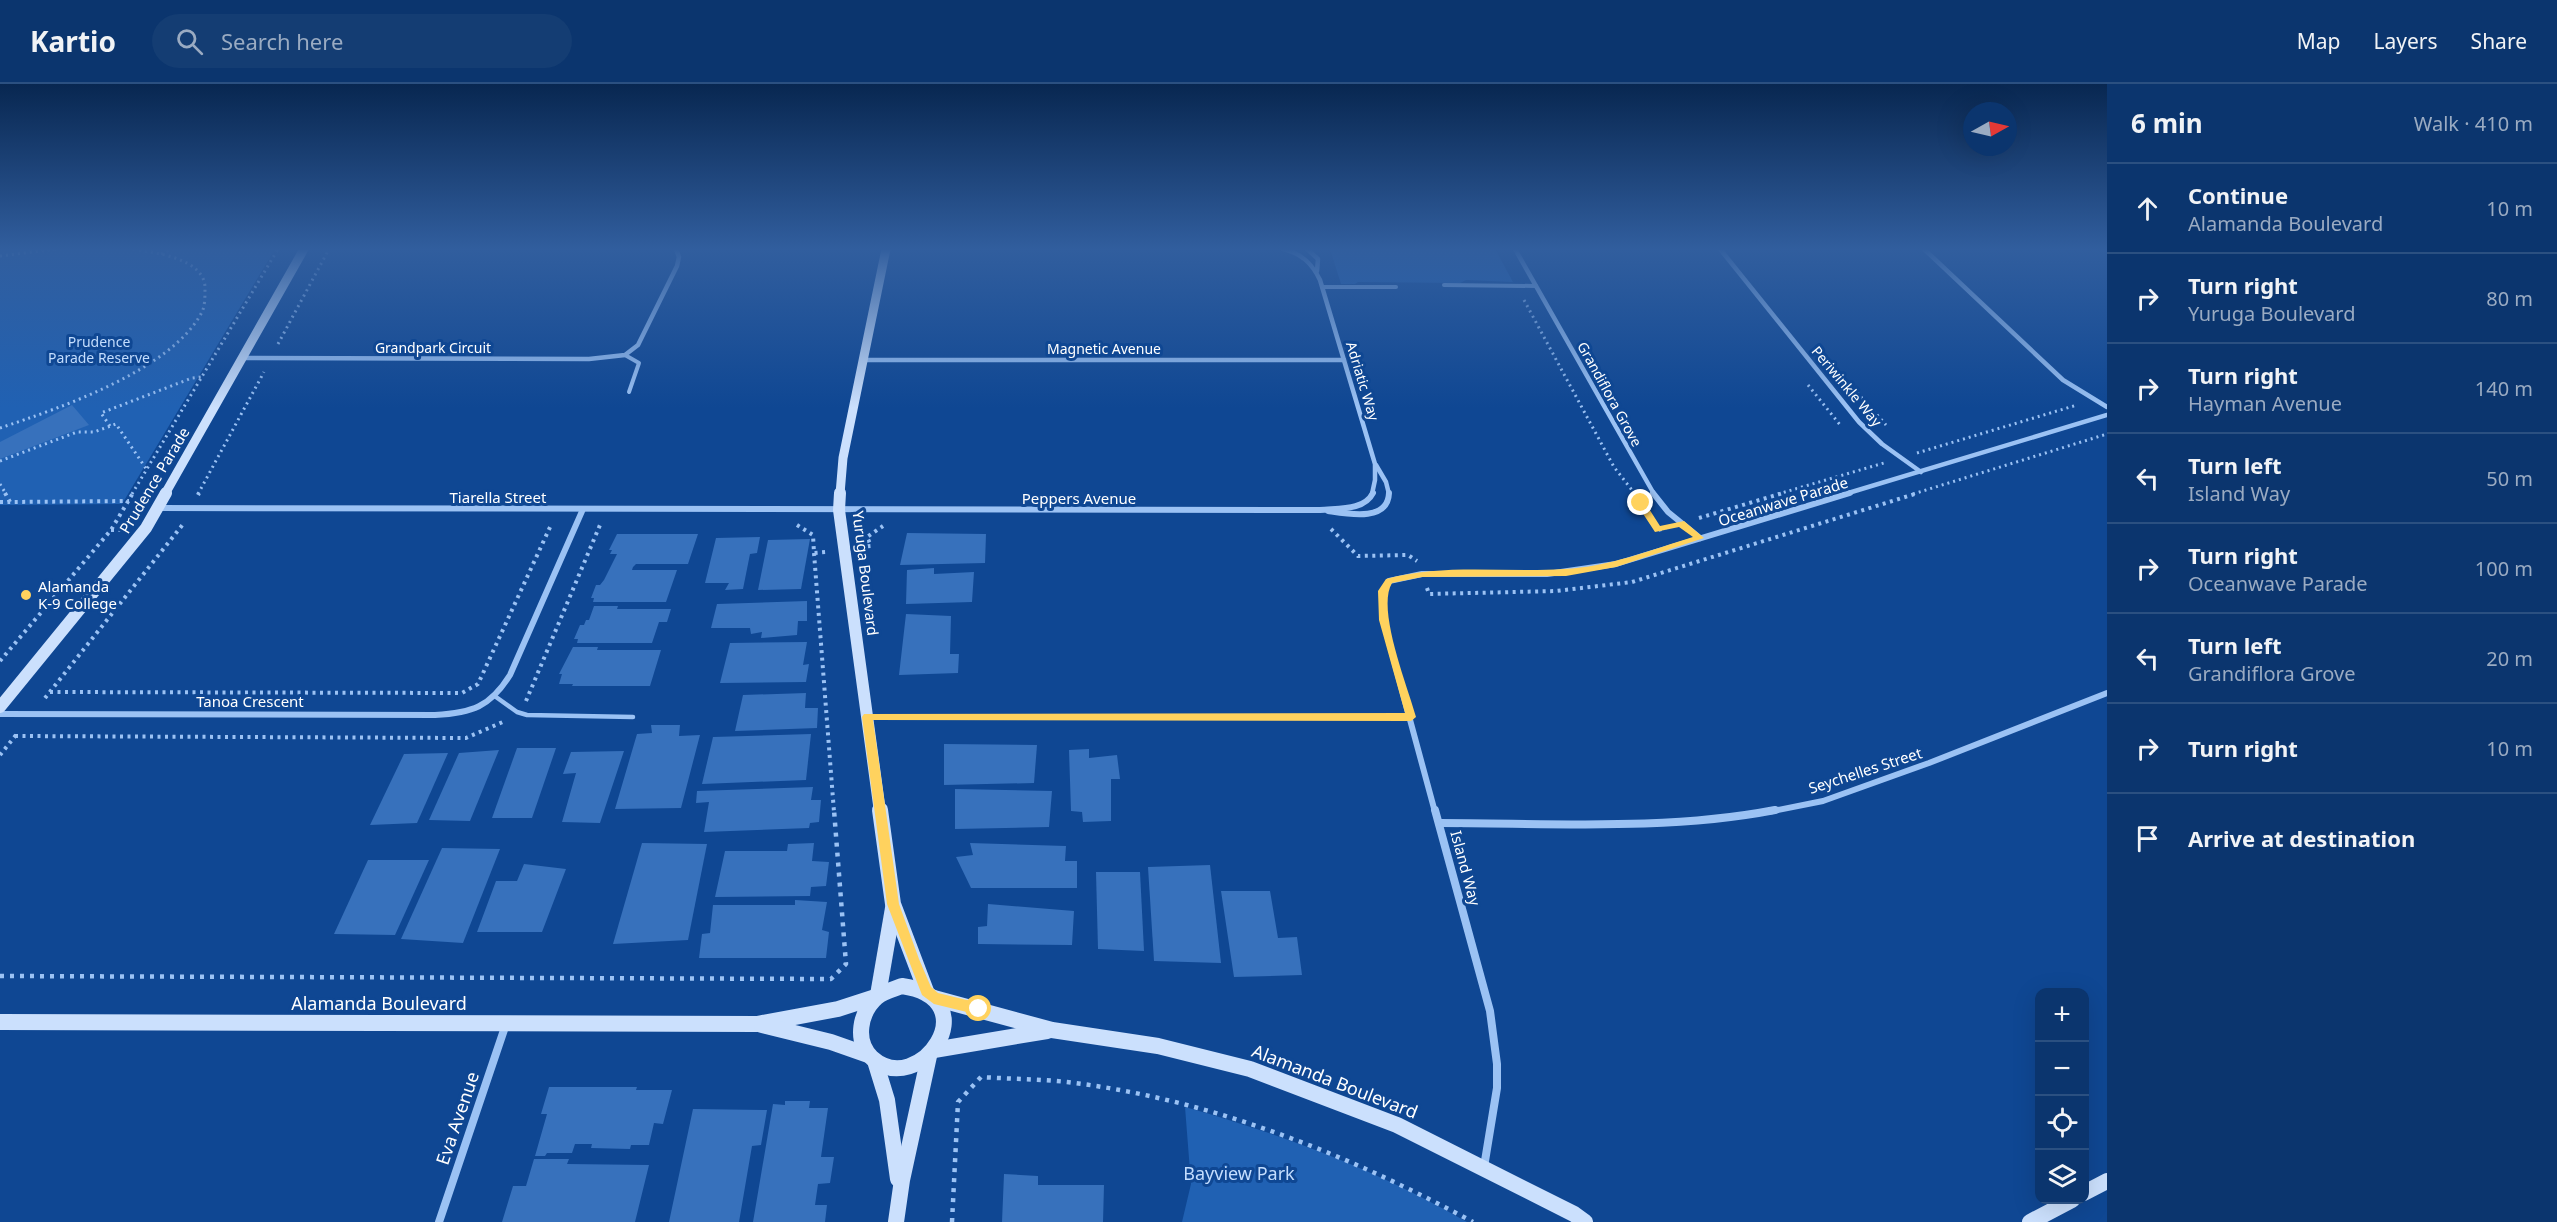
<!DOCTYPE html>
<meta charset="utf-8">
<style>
body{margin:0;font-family:"Noto Sans",sans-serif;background:#143d73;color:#f1f3f6}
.controls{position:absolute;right:18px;bottom:18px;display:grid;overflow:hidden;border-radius:12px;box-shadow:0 6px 24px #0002}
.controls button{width:54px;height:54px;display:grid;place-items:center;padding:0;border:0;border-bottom:2px solid #2b5081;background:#0b356e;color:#f1f3f6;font:30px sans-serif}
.compass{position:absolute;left:1963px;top:18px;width:54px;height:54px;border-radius:50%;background:#0b356e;box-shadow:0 6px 24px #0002;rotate:82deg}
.stop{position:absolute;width:18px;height:18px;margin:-14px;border:4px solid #ffd25e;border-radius:50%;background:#fff}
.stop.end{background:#ffd25e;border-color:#fff;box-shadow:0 2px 6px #0008}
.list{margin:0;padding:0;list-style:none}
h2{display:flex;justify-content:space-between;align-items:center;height:78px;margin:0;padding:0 24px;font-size:26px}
h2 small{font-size:20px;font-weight:400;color:#9aabc2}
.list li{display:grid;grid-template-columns:39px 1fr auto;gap:18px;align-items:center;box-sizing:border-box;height:90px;padding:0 24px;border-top:2px solid #2b5081}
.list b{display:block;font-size:22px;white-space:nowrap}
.list p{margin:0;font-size:20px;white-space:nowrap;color:#9aabc2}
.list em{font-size:20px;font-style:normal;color:#9aabc2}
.icon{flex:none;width:33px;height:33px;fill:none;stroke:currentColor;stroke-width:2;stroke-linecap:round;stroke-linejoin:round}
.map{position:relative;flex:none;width:2107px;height:1138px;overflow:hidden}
header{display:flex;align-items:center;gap:36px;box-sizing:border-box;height:84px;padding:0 30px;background:#0b356e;border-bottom:2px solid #2b5081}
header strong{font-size:28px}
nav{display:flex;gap:33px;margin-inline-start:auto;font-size:21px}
.search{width:420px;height:54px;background:#143d73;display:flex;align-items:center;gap:15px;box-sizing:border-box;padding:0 21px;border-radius:33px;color:#9aabc2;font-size:22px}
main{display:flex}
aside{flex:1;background:#0b356e}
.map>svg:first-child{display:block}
</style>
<header>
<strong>Kartio</strong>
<div class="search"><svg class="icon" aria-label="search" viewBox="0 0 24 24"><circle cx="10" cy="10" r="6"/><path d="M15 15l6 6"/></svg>Search here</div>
<nav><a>Map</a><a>Layers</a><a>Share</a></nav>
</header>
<main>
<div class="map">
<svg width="2107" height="1138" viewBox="0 0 2107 1138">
<rect width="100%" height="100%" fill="#0f4793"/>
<g fill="#2061b3">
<path d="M0,165H275L122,420L0,421Z"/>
<path d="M1330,165H1495L1513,198L1466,196L1460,199L1358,198L1355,200H1341Z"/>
<path d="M1185,1023C1284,1051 1378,1086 1467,1138H1182L1191,1100Z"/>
</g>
<g fill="#3771bc">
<path d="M72,321L89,341L0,375V358Z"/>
<path d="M907,449L986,450L985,479L900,481Z"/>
<path d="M617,450H698L688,480H636L633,483L632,486H677L666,518H593L594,514H591L596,501H600L604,496L617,470H610L612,466H609Z"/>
<path d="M760,453L757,469L750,470L743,505L725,506L729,499H705L716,454Z"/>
<path d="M810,455L801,505L758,506L768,456Z"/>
<path d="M934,484V490L974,488L972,518L906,520L907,486Z"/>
<path d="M807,517V537H798L797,551L761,554L762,548L751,550L750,544H711L717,520Z"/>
<path d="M594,522H618L617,525H671L667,538H659L652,559H577L578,555H574L580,541H584L586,536H589Z"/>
<path d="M906,530L951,532L950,570H959L958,589L899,591Z"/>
<path d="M807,558L803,581L809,580L806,598L720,599L730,559Z"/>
<path d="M573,563H598L597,566H661L650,602H572L573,600H559L562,590H559Z"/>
<path d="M806,609L805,624H818L817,644L735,647L743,611Z"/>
<path d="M651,641H680L679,652L700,651L681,724L615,725L637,650L652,649Z"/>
<path d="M811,650L806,696L702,700L713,653Z"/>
<path d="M944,660L1037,661L1034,699L944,701Z"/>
<path d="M517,664H556L532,734H492Z"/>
<path d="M1089,665V674L1117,671L1120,695H1111V737L1083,738L1082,728L1071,727L1069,666Z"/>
<path d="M499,666L470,737L429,736L459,669Z"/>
<path d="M624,667L600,739L562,738L576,689L563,690L571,668Z"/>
<path d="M448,669L417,739L370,741L404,670Z"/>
<path d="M813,703L811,716H821L819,738L810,739L809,744L704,748L709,718L696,719L697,707Z"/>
<path d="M955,705L1052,707L1049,743L955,745Z"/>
<path d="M642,759L707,760L688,856L613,860Z"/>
<path d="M814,759L812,777L829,778L826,802L811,803L810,812L715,813L725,767H787L788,760Z"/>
<path d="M970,759L1066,762L1065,777H1077V804H971L956,773L973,771Z"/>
<path d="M442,764L500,765L463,859L401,855Z"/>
<path d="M368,776H429L395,851L334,850Z"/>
<path d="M524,780L566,785L542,848H477L496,797H517Z"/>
<path d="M1210,781L1221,879L1154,877L1148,783Z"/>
<path d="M1096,788H1140L1144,867L1098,865Z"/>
<path d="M1221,807H1270L1278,854L1297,853L1302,891L1234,893Z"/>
<path d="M795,816L827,818L822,846L829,848L826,874H699L702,850L710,849L713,821H795Z"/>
<path d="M988,820L1074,827L1072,861L978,860V843L987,842Z"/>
<path d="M549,1003H637L636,1006H672L663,1040L654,1039L649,1061H631L630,1065L591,1064L592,1060H575L572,1069H547L545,1072H535L547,1030H541Z"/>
<path d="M785,1017H810L809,1024H828L821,1073H834L830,1099L818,1100L815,1121H827L825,1138H753L773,1020L785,1021Z"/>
<path d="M693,1025L767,1026L761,1061L752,1062L739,1138H669Z"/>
<path d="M534,1075H569L567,1080L649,1081L635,1138H502L513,1102H526Z"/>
<path d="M1004,1090L1038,1092V1101H1104L1103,1138H1002Z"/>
</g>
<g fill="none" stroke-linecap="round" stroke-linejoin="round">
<g stroke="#9bc2f4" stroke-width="3" stroke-dasharray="2 4" stroke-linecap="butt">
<path d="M161,170L171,165"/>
<path d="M0,172L57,165"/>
<path d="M1524,216L1614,383L1635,410"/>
<path d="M278,260L329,165"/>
<path d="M1808,301L1841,342"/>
<path d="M1853,304L1886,341"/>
<path d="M110,342L101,329L192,294L201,293"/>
<path d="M0,344C60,324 172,286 202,228C205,222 205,212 205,205C206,174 153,168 131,165"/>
<path d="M1917,369L2077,321"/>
<path d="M0,377L77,348H94L116,340L147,386"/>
<path d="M0,400L6,410"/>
<path d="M132,410L278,165"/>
<path d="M198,410L264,288"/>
<path d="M1778,410L1884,379"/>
<path d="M1913,410L2107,350"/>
</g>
<g stroke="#9bc2f4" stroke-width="4" stroke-dasharray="3 4.5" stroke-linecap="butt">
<path d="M5,409L10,418L129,417"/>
<path d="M1633,409L1638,415"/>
<path d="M198,411L199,409"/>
<path d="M0,418H10"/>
<path d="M1650,434L1658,446L1666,444"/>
<path d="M1699,434L1783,409"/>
<path d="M797,441L813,451L814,469L826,468"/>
<path d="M1331,445L1358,472L1408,471L1417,477"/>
<path d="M111,446H121"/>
<path d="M860,463L871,462L867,453L883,442"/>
<path d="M814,469L834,728"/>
<path d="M1427,504L1429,510L1556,507L1632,498L1918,409"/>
<path d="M0,577L111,446L133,409"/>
<path d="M50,608L462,609L478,600L551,441"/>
<path d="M45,614L184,439"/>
<path d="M526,617L600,441"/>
<path d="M15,652L466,654L505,637"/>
<path d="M0,671L16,651"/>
</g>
<g stroke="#9bc2f4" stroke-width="4.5" stroke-dasharray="4 6" stroke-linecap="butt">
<path d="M0,892L831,895L846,880L834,726"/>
<path d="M952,1138L958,1018L981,993C1010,995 1039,995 1067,998C1210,1015 1347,1070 1473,1138"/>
</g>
<g stroke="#9bc2f4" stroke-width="4">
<path d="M1444,201L1536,202"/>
<path d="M1322,203H1396"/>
<path d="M625,271L639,279L629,308"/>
</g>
<path stroke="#9bc2f4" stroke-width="4.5" d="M496,613L517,628L527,631L633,633"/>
<g stroke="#9bc2f4" stroke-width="4.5">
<path d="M1283,165C1301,169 1312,179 1320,196L1375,380V396L1372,410"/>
<path d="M1307,165L1318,175L1317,187"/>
<path d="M1515,165L1654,410"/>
<path d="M1720,165L1859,338L1882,360L1921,388"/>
<path d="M1924,165L2063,296L2107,323"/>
<path d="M241,274L589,275L625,271L638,261L677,182L679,173L676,165"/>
<path d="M864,276H1344"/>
<path d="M1376,381L1386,398L1389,410"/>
<path d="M1845,410L2107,331"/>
</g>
<g stroke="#9bc2f4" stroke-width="6">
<path d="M1653,409L1668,428L1700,454"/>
<path d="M158,424L1320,426C1338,424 1364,427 1373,409"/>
<path d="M1328,427C1348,430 1388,438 1389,409"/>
<path d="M0,630L435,631C472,629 490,623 510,591L583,425"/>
<path d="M867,633H1411"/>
<path d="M1435,728L1383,536V507L1389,497L1422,490H1547L1616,480L1850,409"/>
<path d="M1768,728L1823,717L1929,679L2107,609"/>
</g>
<g stroke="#9bc2f4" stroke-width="8">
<path d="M1435,726L1490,927L1497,980V1004L1484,1083"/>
<path d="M1440,739C1551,739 1666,747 1775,726"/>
<path d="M439,1138L506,940"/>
</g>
<g stroke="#cbe0fd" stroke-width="9">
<path d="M165,410L304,165"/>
<path d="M840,410L843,374L886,165"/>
</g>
<g stroke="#cbe0fd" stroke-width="12">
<path d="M840,409L839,426L880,728"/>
<path d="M0,623L146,444L166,409"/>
</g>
<g stroke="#cbe0fd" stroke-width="16">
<path d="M880,726L893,820L926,907"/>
<path d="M902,902C990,915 919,1016 872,974C854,957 860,928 877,913C883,908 894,905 902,902Z"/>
<path d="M878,911L893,824"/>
<path d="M934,914L1052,946L1158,962L1250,985L1397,1041L1574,1130L1585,1138"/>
<path d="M0,938L757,940L838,925L875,913"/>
<path d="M762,941L831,958L868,971"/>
<path d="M934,966L1047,947"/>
<path d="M875,977L887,1016L898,1095"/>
<path d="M2084,1109L2107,1097"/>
<path d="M896,1138L902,1096L929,972"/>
<path d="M2030,1138L2072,1116"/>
</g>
</g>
<linearGradient id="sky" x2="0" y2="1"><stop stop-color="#082751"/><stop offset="0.51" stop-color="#315e9e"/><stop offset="1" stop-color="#315e9e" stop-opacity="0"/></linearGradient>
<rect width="2107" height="324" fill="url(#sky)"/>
<path fill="#ffd25e" d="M1641,416L1644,417L1660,442L1684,437L1704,454L1616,483L1566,492L1422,493L1392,499C1376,525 1408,603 1416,633L1411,637L873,636L899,820L919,875L931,903L938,909L979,919L985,925L979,931L934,920L922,911L887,820L862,633L864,630L1405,629L1379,536L1378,507L1386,495C1444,479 1505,489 1564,485C1608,483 1651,466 1693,453L1679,443L1655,448L1636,419Z"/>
<circle fill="#ffd25e" stroke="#0f4793" stroke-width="2" cx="26" cy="511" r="6"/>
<g text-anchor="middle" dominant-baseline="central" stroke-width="6" stroke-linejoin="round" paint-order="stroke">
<g font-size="14" fill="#c3ddfe" stroke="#0f4793">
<text x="99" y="257">Prudence<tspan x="99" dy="16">Parade Reserve</tspan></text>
</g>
<g font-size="14" fill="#fff" stroke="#0f4793">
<text x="433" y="263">Grandpark Circuit</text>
<text x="1104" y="264">Magnetic Avenue</text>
<text transform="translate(1363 297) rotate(73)">Adriatic Way</text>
<text transform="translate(1847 302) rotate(50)">Periwinkle Way</text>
<text transform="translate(1610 310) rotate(61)">Grandiflora Grove</text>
</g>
<g font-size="15" fill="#fff" stroke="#0f4793">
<text transform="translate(154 396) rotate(-59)">Prudence Parade</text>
<text x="498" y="413">Tiarella Street</text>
<text x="1079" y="414">Peppers Avenue</text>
<text transform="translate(1783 417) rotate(-17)">Oceanwave Parade</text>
<text transform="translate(866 489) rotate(83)">Yuruga Boulevard</text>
<text x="250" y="617">Tanoa Crescent</text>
<text transform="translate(1865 686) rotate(-18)">Seychelles Street</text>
<text transform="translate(1466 784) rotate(75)">Island Way</text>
</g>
<g font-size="15" fill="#fff" stroke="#0f4793" text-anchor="start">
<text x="38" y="502">Alamanda<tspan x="38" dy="17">K-9 College</tspan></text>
</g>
<g font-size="18" fill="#fff" stroke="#0f4793">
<text x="379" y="919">Alamanda Boulevard</text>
<text transform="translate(1335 997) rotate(21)">Alamanda Boulevard</text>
<text transform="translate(457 1034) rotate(-71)">Eva Avenue</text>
</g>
<g font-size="18" fill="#c3ddfe" stroke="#0f4793">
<text x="1239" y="1089">Bayview Park</text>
</g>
</g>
</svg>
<div class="controls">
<button>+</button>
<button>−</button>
<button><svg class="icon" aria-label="locate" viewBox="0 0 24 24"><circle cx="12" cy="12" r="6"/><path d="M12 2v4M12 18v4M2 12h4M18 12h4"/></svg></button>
<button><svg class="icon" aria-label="layers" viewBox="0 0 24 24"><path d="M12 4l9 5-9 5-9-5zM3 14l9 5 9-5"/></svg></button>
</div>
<svg class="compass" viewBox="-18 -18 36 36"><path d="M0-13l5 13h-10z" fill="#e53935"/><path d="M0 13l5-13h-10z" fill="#9aabc2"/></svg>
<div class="stop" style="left:979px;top:925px"></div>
<div class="stop end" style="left:1641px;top:419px"></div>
</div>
<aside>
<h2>6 min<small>Walk · 410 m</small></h2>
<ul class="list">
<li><svg class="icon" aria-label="ahead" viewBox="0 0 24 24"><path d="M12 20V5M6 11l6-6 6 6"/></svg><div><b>Continue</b><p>Alamanda Boulevard</p></div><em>10 m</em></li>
<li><svg class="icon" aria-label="right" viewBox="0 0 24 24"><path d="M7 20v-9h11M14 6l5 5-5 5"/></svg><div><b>Turn right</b><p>Yuruga Boulevard</p></div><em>80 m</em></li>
<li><svg class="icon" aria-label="right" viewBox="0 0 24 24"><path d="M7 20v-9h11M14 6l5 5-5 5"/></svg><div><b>Turn right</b><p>Hayman Avenue</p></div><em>140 m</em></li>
<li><svg class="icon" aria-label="left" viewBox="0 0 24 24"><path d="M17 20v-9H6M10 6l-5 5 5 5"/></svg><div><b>Turn left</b><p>Island Way</p></div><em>50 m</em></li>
<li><svg class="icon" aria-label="right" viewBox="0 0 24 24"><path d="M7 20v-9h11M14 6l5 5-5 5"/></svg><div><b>Turn right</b><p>Oceanwave Parade</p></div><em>100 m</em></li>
<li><svg class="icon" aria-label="left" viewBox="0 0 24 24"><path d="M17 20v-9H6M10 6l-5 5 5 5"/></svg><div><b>Turn left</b><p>Grandiflora Grove</p></div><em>20 m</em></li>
<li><svg class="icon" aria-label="right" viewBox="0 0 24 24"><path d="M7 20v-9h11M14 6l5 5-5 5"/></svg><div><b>Turn right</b></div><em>10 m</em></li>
<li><svg class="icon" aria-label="arrive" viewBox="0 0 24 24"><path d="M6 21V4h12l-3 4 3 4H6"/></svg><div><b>Arrive at destination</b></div></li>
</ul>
</aside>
</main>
